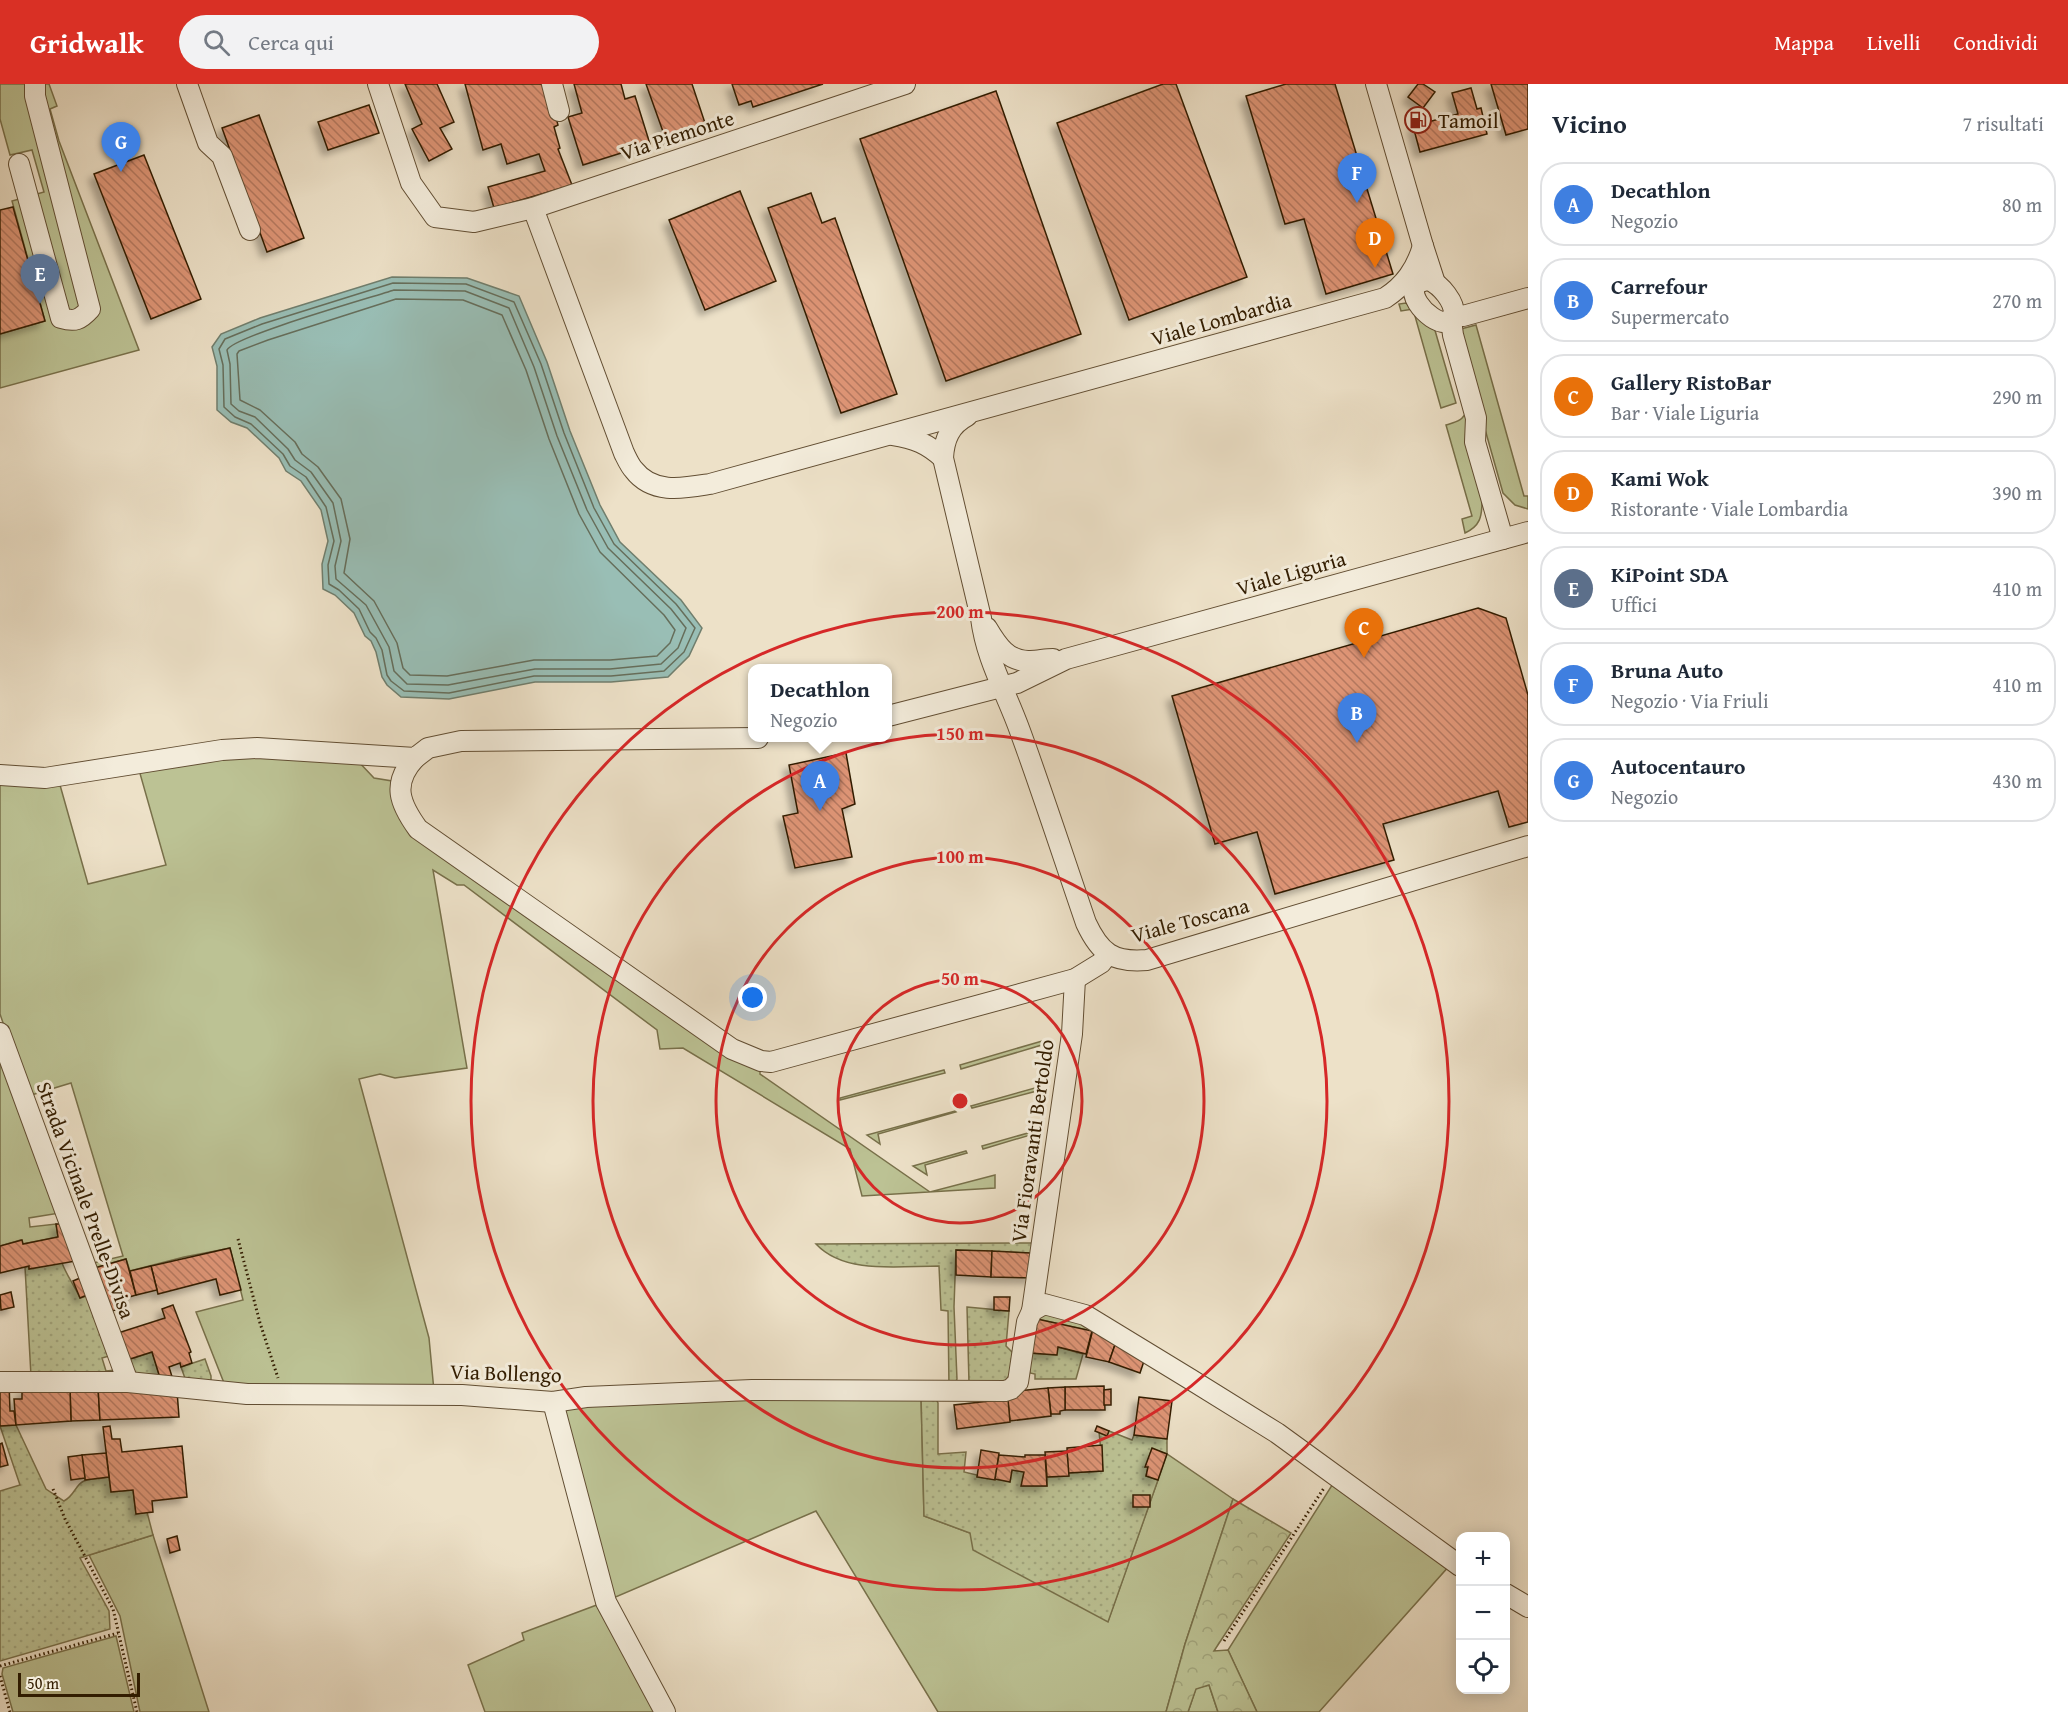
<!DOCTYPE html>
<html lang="it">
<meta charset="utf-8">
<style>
body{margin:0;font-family:"Gentium Book Plus",serif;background:#f2f2f3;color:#1f2937}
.controls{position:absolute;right:18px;bottom:18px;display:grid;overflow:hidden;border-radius:12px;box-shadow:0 3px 15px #0003}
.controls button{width:54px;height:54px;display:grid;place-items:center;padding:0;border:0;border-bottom:2px solid #e0e1e3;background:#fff;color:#1f2937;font:30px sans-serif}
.scale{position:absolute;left:18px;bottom:15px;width:122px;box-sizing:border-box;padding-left:6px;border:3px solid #331d01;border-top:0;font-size:16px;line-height:21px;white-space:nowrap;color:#331d01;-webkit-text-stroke:4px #f3ecdb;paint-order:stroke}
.you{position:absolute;left:753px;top:914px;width:21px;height:21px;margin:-15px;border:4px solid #fff;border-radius:50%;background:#1a73e8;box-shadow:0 0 0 9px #1a73e833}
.badge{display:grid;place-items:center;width:39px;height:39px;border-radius:50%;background:#d93025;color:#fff;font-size:20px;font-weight:700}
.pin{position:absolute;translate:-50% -50px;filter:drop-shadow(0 2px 3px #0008)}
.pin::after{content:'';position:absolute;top:32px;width:21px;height:18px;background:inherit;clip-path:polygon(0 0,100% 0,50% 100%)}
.popup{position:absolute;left:748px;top:580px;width:144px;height:78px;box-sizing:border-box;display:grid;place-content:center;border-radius:12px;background:#fff;filter:drop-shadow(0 2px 4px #0005);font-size:20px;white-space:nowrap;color:#747a83}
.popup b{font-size:22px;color:#1f2937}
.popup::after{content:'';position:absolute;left:50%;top:100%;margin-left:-12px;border:12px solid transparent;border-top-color:#fff}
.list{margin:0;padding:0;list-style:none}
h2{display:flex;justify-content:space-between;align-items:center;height:78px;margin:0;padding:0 24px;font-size:26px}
h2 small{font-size:20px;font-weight:400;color:#747a83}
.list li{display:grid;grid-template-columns:39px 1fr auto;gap:18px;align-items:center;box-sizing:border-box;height:84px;margin:0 12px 12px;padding:0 12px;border:2px solid #e0e1e3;border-radius:24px}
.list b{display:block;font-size:22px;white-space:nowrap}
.list p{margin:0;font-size:20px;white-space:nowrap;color:#747a83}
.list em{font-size:20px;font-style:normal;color:#747a83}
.icon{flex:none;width:33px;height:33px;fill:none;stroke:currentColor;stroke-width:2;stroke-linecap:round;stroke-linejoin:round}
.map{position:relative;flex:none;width:1528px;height:1628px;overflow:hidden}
header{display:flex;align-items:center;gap:36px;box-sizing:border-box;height:84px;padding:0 30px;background:#d93025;color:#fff}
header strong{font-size:28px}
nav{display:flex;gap:33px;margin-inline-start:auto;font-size:21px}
.search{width:420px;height:54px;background:#f2f2f3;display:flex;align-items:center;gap:15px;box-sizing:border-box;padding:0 21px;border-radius:33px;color:#747a83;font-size:22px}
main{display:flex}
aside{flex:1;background:#fff}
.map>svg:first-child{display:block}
</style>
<header>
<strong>Gridwalk</strong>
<div class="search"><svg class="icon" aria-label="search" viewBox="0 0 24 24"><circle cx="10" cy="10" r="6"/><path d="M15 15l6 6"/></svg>Cerca qui</div>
<nav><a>Mappa</a><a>Livelli</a><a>Condividi</a></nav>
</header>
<main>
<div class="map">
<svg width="1528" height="1628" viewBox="0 0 1528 1628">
<defs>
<pattern id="forest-crowns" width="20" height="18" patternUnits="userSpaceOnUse" patternTransform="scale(1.5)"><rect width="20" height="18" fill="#bcc294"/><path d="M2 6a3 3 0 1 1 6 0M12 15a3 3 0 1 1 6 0" fill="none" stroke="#a2a67e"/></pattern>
<pattern id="garden-dots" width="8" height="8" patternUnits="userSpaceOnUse" patternTransform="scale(1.5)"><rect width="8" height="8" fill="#bcc294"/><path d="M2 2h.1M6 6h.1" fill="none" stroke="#a2a67e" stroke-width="1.8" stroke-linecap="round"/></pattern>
<pattern id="building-back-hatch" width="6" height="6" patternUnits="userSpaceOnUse" patternTransform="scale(1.5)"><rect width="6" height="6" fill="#dd9475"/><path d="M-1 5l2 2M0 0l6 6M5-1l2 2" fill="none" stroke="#b4785e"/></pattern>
<filter id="shadow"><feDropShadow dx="-5.5" dy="5.5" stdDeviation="3" flood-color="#0004"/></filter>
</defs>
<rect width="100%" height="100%" fill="#ede1c8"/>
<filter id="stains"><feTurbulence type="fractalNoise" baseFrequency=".00333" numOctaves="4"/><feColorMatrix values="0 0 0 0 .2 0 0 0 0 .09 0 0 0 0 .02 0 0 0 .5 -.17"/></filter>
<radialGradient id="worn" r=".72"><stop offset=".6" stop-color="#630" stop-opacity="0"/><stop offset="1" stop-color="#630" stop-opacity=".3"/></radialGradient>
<g fill="#bcc294" stroke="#78704a" stroke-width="1.5">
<path d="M0,0H49L57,22L50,25L59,57L139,266L0,304V250L45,237L12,117L44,108L32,66L10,71L0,35Z"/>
<path d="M1406,219L1412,222L1434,243L1456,319L1441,324L1413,225L1401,227L1399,220Z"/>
<path d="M1476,241L1524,412H1528V425L1515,421L1503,409L1457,246Z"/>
<path d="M1467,326L1482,417C1482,433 1480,442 1465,449L1462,435L1472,432L1446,341C1456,338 1463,337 1467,326Z"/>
<path d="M254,671L356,675L374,694L392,697C391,718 396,731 409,748L741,979L760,987V990L930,1108L995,1091V1104L862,1112L850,1065L683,964L660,965L657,946L464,801H457L433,786L467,984L395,994L380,990L359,995L429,1254L434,1307L226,1304L196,1228L243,1216L230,1164L184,1173L130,1187L126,1175L91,1185L89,1180L123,1172L71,999L28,1012L0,930V700L60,701L88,800L166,781L139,686Z"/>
<path d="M1049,955L1047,970L1042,961L961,985L960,981Z"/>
<path d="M0,966L60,1129L29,1134L30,1143L56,1140L58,1153L23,1160L21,1156L0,1162Z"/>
<path d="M944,986L945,989L840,1016V1014Z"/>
<path d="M1042,1002L1039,1013L1037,1007L972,1024L971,1022Z"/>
<path d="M955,1027L956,1028L878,1050L880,1060L867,1051Z"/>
<path d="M1035,1047L1034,1056L1030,1051L983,1065L982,1062Z"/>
<path d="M966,1067L967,1069L925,1081L927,1091L913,1082Z"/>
<path d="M1050,1226L1093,1245L1092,1247L1037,1235Z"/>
<path d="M921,1311L924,1432L970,1449L1108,1537L1167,1370L1233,1415L1185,1560L1166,1628H938L816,1427L611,1515L564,1325L570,1321Z"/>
<path d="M1334,1398L1450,1481L1319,1628H1257L1228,1566Z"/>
<path d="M153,1451L209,1628H140L120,1532L89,1471Z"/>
<path d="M602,1519L662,1628H485L468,1581L524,1556L522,1549Z"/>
<path d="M116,1552L134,1628H13L2,1590L3,1584Z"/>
<path d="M1209,1601L1218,1628H1188L1196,1604Z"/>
</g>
<path fill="url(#forest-crowns)" stroke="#78704a" stroke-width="1.5" d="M1233,1415L1291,1449L1214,1567L1228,1566L1257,1628H1218L1209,1601L1196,1605L1188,1628H1166L1185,1560Z"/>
<g fill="url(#garden-dots)" stroke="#78704a" stroke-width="1.5">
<path d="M1035,1159L1030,1174V1169L956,1166L954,1223L957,1295L953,1303H949L948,1227L941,1226L939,1182C900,1182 845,1191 816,1160Z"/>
<path d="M62,1179C67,1192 74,1201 80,1214L87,1212L109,1272L102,1274L106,1287L115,1286V1290L31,1292L25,1183L29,1182V1184Z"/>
<path d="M967,1223L1009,1227L1006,1262L1014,1270L1012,1288L1001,1302L969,1299Z"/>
<path d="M1058,1263L1083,1270L1076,1295H1035V1290L1030,1289V1269L1056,1271Z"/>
<path d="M152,1268L161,1297L139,1294L127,1276Z"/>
<path d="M205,1275L211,1292V1298L187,1300L181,1283Z"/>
<path d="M921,1311L936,1315L938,1319V1370L966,1368L964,1388L977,1391V1393L1010,1397L1012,1386L1024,1388L1022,1402H1047V1393L1068,1392V1389L1103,1387L1099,1348L1107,1351L1109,1347L1132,1356L1134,1351L1167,1355V1370L1152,1365L1146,1382L1148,1383L1146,1392L1158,1396L1108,1538L973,1466L970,1449L924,1432Z"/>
<path d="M16,1341L46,1405L64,1417C75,1411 75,1401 84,1397C91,1394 102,1394 109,1393L111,1408L133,1406L136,1430L147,1428L153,1451L80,1474L109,1527L110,1545L0,1577V1407L20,1401L0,1342Z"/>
</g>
<path fill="#99beb5" stroke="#707e6d" stroke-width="1.5" d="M392,193L467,194L519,212L547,278L570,347L600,421L620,458L681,516L702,544L689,572L668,593L611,598H535L449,615L401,613L387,601L382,593L376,568L371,557L365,552L354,529L335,511L323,505L322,480L328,457L321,426L301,397L286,387L279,374L247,344L231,338L217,326V282L212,263L221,250L260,234Z"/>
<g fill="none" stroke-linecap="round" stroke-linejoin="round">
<g stroke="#666e5b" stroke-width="1.5">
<path d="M393,199L466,200L514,218L541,280L564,349L594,424L614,460L676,520L695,544L684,568L664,587L611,592H534L449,609L404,607L391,597L387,591L382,566L376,554L370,548L359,525L339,506L329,500L328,481L334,457L326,423L306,393L290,382L283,370L251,340L235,333L224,323L223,281L219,265L225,255L262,240Z"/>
<path d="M394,206L465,207L509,224L534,283L557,352L587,426L608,464L671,525L686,544L678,564L661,580L610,585H535L448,601L407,600L394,587L389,563L366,521L336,495L335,482L341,457L333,419L311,388L295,376L288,365L255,333L239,327L231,320L230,280L227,266C234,252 370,214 394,206Z"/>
<path d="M396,215L463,216L502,231L526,286L549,355L579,430L600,468L664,531L675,546L670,559L657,572L610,576H534L447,592L410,591L403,584L397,559L374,517L344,489L350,455L341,415L318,383L302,370L295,358L260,326L240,316L237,270L239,267L268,256Z"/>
</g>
</g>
<g fill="url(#building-back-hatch)" stroke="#331d01" stroke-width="1.5" filter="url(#shadow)">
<path d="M405,0H437L454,38L440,44L452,65L429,77L412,45L422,40Z"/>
<path d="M465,0H547L558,41L554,43L560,64L558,65L572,101L494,124L488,103L545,87L539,70L507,80L501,60L483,66Z"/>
<path d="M574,0H621L625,15L635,12L650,60L583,81L568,33L582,29Z"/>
<path d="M646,0H692L706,42L666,56Z"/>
<path d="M732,0H823L753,23L751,17L739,21Z"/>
<path d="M1163,0H1176L1247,193L1129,236L1057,39Z"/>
<path d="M1286,0H1335L1393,190L1326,210L1304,135L1285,140L1246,12Z"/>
<path d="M1418,0H1423L1435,8L1423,24L1408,13Z"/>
<path d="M1491,0H1528V45L1506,51Z"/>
<path d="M1471,4L1477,25L1481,24L1487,50L1420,68L1413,42L1458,30L1452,9Z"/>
<path d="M996,7L1081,250L946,297L860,55Z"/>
<path d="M369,21L379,49L328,66L318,38Z"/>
<path d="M259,31L304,154L267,168L222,44Z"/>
<path d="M144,71L201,215L151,235L94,90Z"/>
<path d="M740,107L776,197L705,226L669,136Z"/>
<path d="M811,109L822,139L835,134L897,310L841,329L768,124Z"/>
<path d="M13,123L45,237L0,250V126Z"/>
<path d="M1478,524L1506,534L1528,611V738L1509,743L1498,707L1383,740L1394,776L1275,810L1257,748L1215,760L1172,612Z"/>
<path d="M846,669L855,720L842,725L852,773L795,784L783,732L798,729L789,681Z"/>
<path d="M56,1140H69L76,1177L29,1185V1182L25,1183L0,1189V1162L22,1156L23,1160L58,1153Z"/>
<path d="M230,1164L241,1206L220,1211L216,1195L158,1210L151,1182Z"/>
<path d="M956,1166L992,1167L991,1193L956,1191Z"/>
<path d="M992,1167L1030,1169L1034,1194L991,1193Z"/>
<path d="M126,1175L136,1211L113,1218L116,1226L107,1228L91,1185Z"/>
<path d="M151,1182L157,1206L136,1211L130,1187Z"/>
<path d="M80,1194L87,1211L80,1214L73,1197Z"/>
<path d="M11,1208L14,1223L1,1226L0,1211Z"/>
<path d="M994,1213H1010L1009,1227L994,1226Z"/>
<path d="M173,1221L191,1268L189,1269L192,1279L181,1283L180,1279L169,1283L174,1299L161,1297L152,1268L127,1276L118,1249L165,1234L162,1225Z"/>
<path d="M1037,1235L1092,1247L1086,1270L1058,1263L1057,1271L1030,1269Z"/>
<path d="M1093,1245L1117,1255L1109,1278L1086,1273Z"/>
<path d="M1117,1255L1145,1274L1140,1289L1109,1278Z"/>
<path d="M0,1299H9L10,1327H14L16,1341L0,1342Z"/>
<path d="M1104,1302L1105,1326H1065V1303Z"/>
<path d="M98,1303L100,1336L71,1337L70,1305Z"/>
<path d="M98,1303L177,1307L179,1333L100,1336Z"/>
<path d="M1065,1303V1326L1060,1327V1330H1051L1048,1304Z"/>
<path d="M25,1304L70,1305L71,1337L16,1341L14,1315H22V1309Z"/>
<path d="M1048,1304L1051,1332L1010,1337L1007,1308Z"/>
<path d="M1111,1305V1321H1104V1306Z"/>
<path d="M1139,1313L1172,1317L1167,1355L1134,1351Z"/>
<path d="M1008,1315L1010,1338L957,1345L954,1321Z"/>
<path d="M110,1342L112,1355H120L122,1368L182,1362L187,1413L152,1417L153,1428L136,1430L133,1406L111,1408L103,1343Z"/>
<path d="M1097,1342L1109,1347L1107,1352L1095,1347Z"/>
<path d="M2,1359L8,1381L0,1383V1360Z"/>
<path d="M1102,1361L1103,1387L1068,1389L1067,1364Z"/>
<path d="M1152,1364L1167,1370L1158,1396L1146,1392L1148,1383H1145Z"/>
<path d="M981,1366L999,1369L995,1396L977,1393Z"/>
<path d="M1067,1367L1069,1392L1047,1393L1045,1368Z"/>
<path d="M106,1369L109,1393L85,1396L82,1371Z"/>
<path d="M82,1371L85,1394L71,1396L68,1373Z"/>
<path d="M999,1371L1025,1373V1371H1045L1047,1402H1021L1024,1388L1012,1386L1010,1398L995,1395Z"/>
<rect x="1133" y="1411" width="17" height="12"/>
<path d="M177,1452L180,1466L170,1469L167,1455Z"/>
</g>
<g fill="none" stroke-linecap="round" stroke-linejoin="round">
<defs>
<g id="minor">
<path d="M187,0L208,59L222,72L250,146"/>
<path d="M378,0L411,99L435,133L474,138L533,124L905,0"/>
<path d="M552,0L559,27"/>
<path d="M1376,0L1423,162L1435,199"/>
<path d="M19,80L61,234C75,238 80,236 90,225L35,12V0"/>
<path d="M533,124L624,369C627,375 630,382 634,386C653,411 685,404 710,400L1385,214C1405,201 1416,185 1423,162"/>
<path d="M1429,196C1441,201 1455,218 1454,231L1447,238C1429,241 1394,199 1429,196Z"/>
<path d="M1454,231L1463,232L1528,214"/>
<path d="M1451,236L1453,251L1476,334L1475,358L1503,455"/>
<path d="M967,332C950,341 944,355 943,374L981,534C986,575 1006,608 1020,647C1043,710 1064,775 1086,839C1100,869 1113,879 1147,876L1528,762"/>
<path d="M893,351C914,354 928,360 943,374"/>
<path d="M987,544C997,561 1008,578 1030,577C1038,577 1045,575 1053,575"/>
<path d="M888,632L1017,599L1066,575L1528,448"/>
<path d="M415,674C391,700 400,720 418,745L732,965L761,977L771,978L1075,895L1101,879L1107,871"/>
<path d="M0,691L45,694L222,666L257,664L415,674L428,664L461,657L758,654"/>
<path d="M0,949L128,1298"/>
<path d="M1032,1227L1072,950L1075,895"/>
<path d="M0,1298H128L247,1310L462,1311L553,1318L586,1313L752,1306L1005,1307L1011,1305L1018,1298L1027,1238L1032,1227L1044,1220L1085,1231L1190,1295L1277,1349L1460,1482"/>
<path d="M553,1318L606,1518L665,1628"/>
<path d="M1506,1510L1528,1523"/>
</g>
</defs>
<use href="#minor" stroke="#624e33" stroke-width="22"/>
<g stroke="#331d01" stroke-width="3" stroke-dasharray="1.5 3" stroke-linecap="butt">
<path d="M238,1155L260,1239L278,1294"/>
<path d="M53,1405L65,1435L113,1525L137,1628"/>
<path d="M1224,1557L1324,1404"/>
<path d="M0,1582L118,1549"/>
<path d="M0,1592L10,1628"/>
</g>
<use href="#minor" stroke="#f3ecdb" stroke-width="20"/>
</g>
<g fill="none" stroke="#d62828" stroke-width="3">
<circle cx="960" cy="1017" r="122"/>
<circle cx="960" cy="1017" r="244"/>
<circle cx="960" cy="1017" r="367"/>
<circle cx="960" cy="1017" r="489"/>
</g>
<defs>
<symbol id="fuel-ring" viewBox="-11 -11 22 22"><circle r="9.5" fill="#f3ecdb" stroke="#8f2418" stroke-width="1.5"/><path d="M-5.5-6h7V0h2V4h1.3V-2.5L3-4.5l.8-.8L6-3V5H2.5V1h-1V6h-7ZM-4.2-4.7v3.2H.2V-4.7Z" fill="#8f2418"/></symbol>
</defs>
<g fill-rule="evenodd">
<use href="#fuel-ring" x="1403" y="21" width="30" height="30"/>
</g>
<g text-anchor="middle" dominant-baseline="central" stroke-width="6" stroke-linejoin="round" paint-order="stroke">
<g font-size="21" fill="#331d01" stroke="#f3ecdb" text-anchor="start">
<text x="1438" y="36">Tamoil</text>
</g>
<g font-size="21" fill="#331d01" stroke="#f3ecdb">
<text transform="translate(677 51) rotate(-18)">Via Piemonte</text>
<text transform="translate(1221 235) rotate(-16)">Viale Lombardia</text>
<text transform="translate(1291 489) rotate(-16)">Viale Liguria</text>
<text transform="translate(1190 836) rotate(-15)">Viale Toscana</text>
<text transform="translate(1032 1057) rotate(-82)">Via Fioravanti Bertoldo</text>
<text transform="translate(86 1116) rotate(70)">Strada Vicinale Prelle-Divisa</text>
<text transform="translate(506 1289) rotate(2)">Via Bollengo</text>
</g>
</g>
<circle cx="960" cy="1017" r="9" fill="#d62828" stroke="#f3ecdb" stroke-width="3"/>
<g font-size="18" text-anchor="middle" font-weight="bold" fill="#d62828" stroke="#f3ecdb" stroke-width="6" stroke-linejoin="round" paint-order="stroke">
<text x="960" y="534">200 m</text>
<text x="960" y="656">150 m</text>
<text x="960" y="779">100 m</text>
<text x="960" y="901">50 m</text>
</g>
<rect width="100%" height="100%" filter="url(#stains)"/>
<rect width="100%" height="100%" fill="url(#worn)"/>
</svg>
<div class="controls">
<button>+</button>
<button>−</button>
<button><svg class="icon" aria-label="locate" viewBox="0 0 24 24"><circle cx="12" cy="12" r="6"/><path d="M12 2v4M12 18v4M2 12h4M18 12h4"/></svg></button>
</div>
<div class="scale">50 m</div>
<div class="you"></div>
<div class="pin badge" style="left:820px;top:727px;background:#3f7fe0">A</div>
<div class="popup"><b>Decathlon</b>Negozio</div>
<div class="pin badge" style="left:1357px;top:659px;background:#3f7fe0">B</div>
<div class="pin badge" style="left:1364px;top:574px;background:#e8710a">C</div>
<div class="pin badge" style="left:1375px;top:184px;background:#e8710a">D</div>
<div class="pin badge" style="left:40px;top:220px;background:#5c6f8a">E</div>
<div class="pin badge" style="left:1357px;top:119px;background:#3f7fe0">F</div>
<div class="pin badge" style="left:121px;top:88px;background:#3f7fe0">G</div>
</div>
<aside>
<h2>Vicino<small>7 risultati</small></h2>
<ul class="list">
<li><span class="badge" style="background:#3f7fe0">A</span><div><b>Decathlon</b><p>Negozio</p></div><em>80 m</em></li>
<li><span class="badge" style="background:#3f7fe0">B</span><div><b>Carrefour</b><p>Supermercato</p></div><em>270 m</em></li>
<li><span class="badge" style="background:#e8710a">C</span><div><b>Gallery RistoBar</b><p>Bar · Viale Liguria</p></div><em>290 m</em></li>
<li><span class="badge" style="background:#e8710a">D</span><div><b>Kami Wok</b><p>Ristorante · Viale Lombardia</p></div><em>390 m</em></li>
<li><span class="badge" style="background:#5c6f8a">E</span><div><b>KiPoint SDA</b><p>Uffici</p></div><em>410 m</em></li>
<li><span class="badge" style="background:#3f7fe0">F</span><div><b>Bruna Auto</b><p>Negozio · Via Friuli</p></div><em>410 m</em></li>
<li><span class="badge" style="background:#3f7fe0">G</span><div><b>Autocentauro</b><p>Negozio</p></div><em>430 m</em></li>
</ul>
</aside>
</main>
